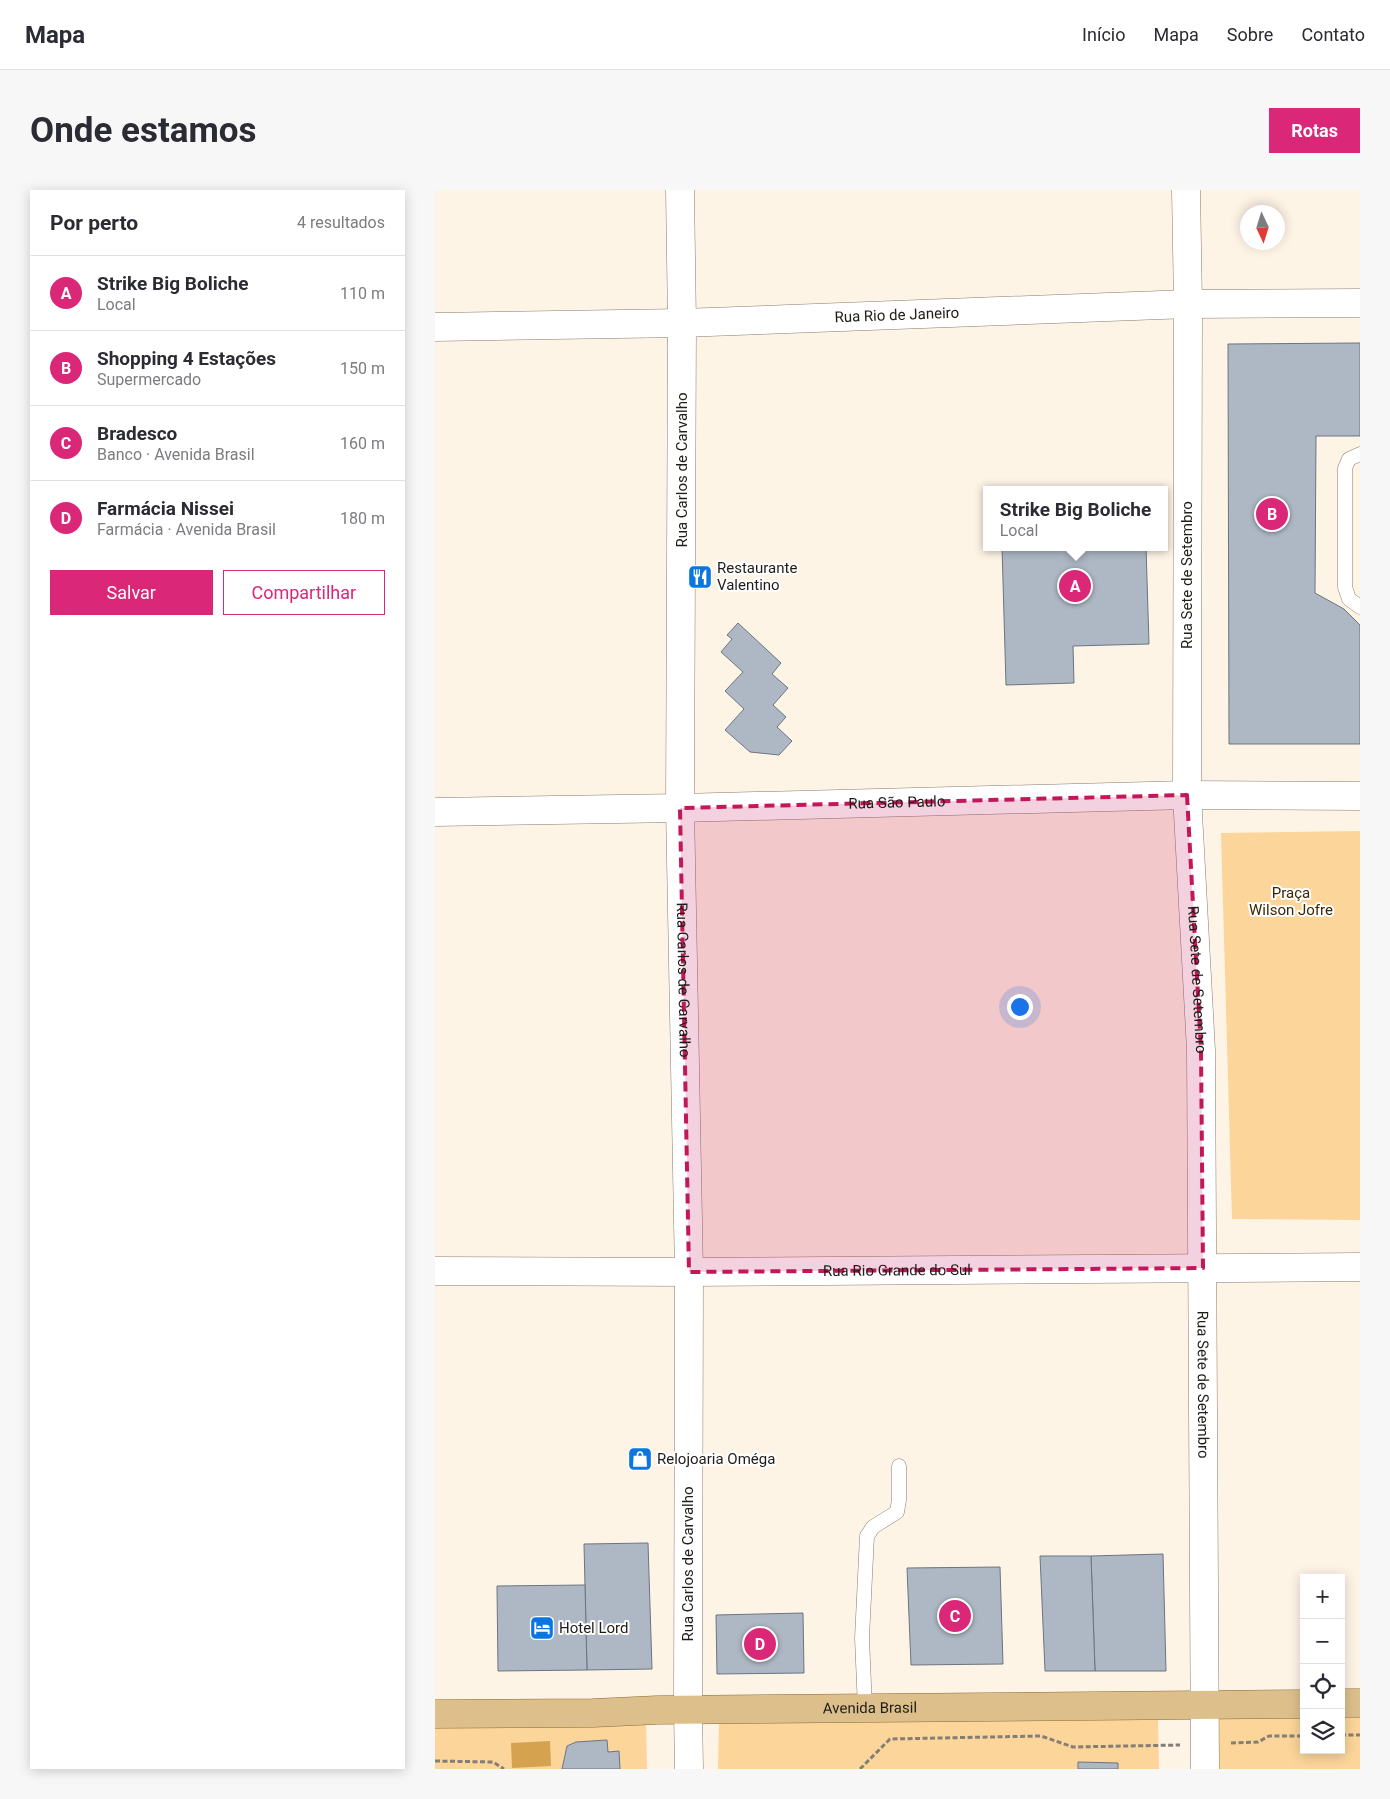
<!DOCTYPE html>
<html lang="pt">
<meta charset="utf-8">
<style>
body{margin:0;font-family:Roboto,sans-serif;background:#f7f7f7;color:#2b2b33}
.controls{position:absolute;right:15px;bottom:15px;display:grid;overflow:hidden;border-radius:0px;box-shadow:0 2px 12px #0003}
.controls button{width:45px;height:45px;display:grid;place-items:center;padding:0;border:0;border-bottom:1px solid #e1e1e2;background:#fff;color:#2b2b33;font:25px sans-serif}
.compass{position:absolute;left:805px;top:15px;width:45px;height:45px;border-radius:50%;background:#fff;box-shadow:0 2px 12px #0003;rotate:176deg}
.you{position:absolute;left:584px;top:816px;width:18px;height:18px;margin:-12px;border:4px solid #fff;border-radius:50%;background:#1a73e8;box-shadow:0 0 0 8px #1a73e833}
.badge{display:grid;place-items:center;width:32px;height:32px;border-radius:50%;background:#db2777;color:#fff;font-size:16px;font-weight:700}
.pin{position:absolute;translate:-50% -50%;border:2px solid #fff;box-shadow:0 1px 5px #0006}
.popup{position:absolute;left:548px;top:296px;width:185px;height:65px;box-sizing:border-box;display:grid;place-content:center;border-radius:0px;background:#fff;filter:drop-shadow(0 1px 4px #0005);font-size:16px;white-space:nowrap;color:#7c7c81}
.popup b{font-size:19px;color:#2b2b33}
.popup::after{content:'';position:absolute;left:50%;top:100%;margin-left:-10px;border:10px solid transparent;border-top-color:#fff}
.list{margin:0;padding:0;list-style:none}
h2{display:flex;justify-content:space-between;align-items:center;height:65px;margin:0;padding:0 20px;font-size:21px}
h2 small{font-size:16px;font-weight:400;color:#7c7c81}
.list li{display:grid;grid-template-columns:32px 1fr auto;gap:15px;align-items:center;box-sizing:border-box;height:75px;padding:0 20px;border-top:1px solid #e1e1e2}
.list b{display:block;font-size:19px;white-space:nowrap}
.list p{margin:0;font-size:16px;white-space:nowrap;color:#7c7c81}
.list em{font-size:16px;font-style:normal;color:#7c7c81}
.actions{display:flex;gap:10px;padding:15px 20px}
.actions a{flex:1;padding:11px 0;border:1px solid #db2777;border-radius:0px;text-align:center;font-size:18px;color:#db2777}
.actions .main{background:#db2777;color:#fff}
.icon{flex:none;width:28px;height:28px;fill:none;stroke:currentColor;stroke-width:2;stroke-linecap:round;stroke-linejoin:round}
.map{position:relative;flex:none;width:925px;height:1579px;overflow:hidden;border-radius:0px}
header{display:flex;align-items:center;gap:30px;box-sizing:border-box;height:70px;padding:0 25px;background:#fff;border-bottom:1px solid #e1e1e2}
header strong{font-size:24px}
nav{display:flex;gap:28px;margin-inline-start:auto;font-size:18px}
.intro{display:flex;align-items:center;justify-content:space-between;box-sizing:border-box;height:120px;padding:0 30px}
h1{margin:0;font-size:35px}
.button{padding:12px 22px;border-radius:0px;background:#db2777;color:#fff;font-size:18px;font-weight:700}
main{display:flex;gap:30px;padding:0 30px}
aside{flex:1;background:#fff;border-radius:0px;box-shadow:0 2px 12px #0003}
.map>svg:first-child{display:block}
</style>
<header>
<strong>Mapa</strong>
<nav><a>Início</a><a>Mapa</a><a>Sobre</a><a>Contato</a></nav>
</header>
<div class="intro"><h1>Onde estamos</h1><a class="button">Rotas</a></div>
<main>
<aside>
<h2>Por perto<small>4 resultados</small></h2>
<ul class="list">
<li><span class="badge">A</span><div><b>Strike Big Boliche</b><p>Local</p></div><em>110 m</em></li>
<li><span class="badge">B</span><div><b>Shopping 4 Estações</b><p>Supermercado</p></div><em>150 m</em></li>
<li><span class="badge">C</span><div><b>Bradesco</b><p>Banco · Avenida Brasil</p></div><em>160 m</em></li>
<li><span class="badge">D</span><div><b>Farmácia Nissei</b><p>Farmácia · Avenida Brasil</p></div><em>180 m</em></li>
</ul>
<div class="actions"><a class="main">Salvar</a><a>Compartilhar</a></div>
</aside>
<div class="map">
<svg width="925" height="1579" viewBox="0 0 925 1579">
<rect width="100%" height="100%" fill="#fef4e6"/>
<g fill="#fbd59a">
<path d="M925,641V1030L797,1029L786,643Z"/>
<path d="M723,1526L724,1579H283L284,1530Z"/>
<path d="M869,1526V1560H906V1526H925V1579H782V1527Z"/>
<path d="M211,1530L212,1579H0V1532Z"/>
</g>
<path fill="#d5a34f" d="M115,1551L116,1576L77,1578L76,1553Z"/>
<g fill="#aeb8c5" stroke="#6b7481">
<path d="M925,153V246H881L880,403L909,419L925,435V554H794L793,154Z"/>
<path d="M567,357H711L714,454L638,456L639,493L571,495Z"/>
<path d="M303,433L346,473L337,484L353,498L338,515L351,527L342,537L357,551L344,565L315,562L290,540L309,519L290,501L308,482L286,462L297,449L292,445Z"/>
<path d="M213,1353L217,1479L152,1480L149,1354Z"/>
<path d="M728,1364L731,1481H660L656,1366Z"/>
<path d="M605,1366H656L660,1481H610Z"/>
<path d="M565,1377L568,1474L476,1475L472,1378Z"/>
<path d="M150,1395L152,1480L63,1481L62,1396Z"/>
<path d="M368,1423L369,1483L282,1484L281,1425Z"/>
<path d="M172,1550L173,1562L184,1561L185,1579H127L132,1556L141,1552Z"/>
<path d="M643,1572L683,1573V1579H643Z"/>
</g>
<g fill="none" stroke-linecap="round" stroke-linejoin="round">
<defs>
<g id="service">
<path d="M925,264L914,269L910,278V397L914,409L925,417"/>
<path d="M430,1518L427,1448L432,1346L438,1337L462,1322L464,1310V1276"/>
</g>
<g id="tertiary">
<path id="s1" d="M751,0L753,114L752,605L766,860L770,1579"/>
</g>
<g id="secondary">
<path id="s2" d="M245,0L247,133L245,618L254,1082L253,1521L254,1579"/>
<path id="s3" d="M0,137L247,133L753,114L925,113"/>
<path id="s4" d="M0,622L245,618L752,605L925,606"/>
<path id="s5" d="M0,1081L254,1082L925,1077"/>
</g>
<g id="primary">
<path d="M906,1513H925"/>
<path id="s6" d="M0,1524L158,1523L222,1520L869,1514"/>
</g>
</defs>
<use href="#service" stroke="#857c6f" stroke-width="15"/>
<use href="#tertiary" stroke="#857c6f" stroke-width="29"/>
<use href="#secondary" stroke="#857c6f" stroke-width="29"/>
<use href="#primary" stroke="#8d6b32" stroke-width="29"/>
<g stroke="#847e75" stroke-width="3" stroke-dasharray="5 2.5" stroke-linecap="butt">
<path d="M906,1545H925"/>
<path d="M796,1553L823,1552L834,1546H869"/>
<path d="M0,1571L58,1572L69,1579"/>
<path d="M425,1579L455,1549L606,1546L638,1557L745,1555"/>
</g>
<use href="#service" stroke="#fff" stroke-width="14"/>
<use href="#tertiary" stroke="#fff" stroke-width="28"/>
<use href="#secondary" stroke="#fff" stroke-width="28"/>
<use href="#primary" stroke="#ddbf8c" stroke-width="28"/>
</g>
<path fill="#c2185b" fill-opacity="0.2" stroke="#c2185b" stroke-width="4" stroke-dasharray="10 6" stroke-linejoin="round" d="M752,605L766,860L768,1078L254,1082L245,618Z"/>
<defs>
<symbol id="restaurant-square" viewBox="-11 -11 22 22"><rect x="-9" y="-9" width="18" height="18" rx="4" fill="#0b76de" stroke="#fff"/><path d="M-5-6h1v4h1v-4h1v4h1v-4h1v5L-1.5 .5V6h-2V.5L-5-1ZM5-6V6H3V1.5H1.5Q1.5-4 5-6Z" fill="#fff"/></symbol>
<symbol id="shop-square" viewBox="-11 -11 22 22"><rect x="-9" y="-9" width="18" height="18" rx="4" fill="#0b76de" stroke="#fff"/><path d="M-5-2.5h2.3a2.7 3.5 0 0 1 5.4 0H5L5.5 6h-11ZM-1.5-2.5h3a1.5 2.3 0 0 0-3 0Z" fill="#fff"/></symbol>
<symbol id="hotel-square" viewBox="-11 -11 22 22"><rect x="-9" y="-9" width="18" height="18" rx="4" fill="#0b76de" stroke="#fff"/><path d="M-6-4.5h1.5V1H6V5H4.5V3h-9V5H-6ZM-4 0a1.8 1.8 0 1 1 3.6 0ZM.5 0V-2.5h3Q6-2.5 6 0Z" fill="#fff"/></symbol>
</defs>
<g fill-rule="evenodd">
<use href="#restaurant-square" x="251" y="373" width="28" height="28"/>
<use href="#shop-square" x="191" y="1255" width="28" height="28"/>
<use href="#hotel-square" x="93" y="1424" width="28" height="28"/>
</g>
<g text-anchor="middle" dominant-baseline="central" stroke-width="4" stroke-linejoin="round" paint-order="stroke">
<g font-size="15" fill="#201d18" stroke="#fff">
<text stroke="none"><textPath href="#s3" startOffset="462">Rua Rio de Janeiro</textPath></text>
<text transform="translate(247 280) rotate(-90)">Rua Carlos de Carvalho</text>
<text transform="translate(752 385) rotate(-90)">Rua Sete de Setembro</text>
<text stroke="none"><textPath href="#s4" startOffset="462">Rua São Paulo</textPath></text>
<text stroke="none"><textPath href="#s1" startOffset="790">Rua Sete de Setembro</textPath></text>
<text stroke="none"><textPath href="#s2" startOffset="790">Rua Carlos de Carvalho</textPath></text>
<text stroke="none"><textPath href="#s5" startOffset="462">Rua Rio Grande do Sul</textPath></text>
<text stroke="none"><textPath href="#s1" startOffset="1195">Rua Sete de Setembro</textPath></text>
<text transform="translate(253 1374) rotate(-90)">Rua Carlos de Carvalho</text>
<text stroke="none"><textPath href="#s6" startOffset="435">Avenida Brasil</textPath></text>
</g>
<g font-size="15" fill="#201d18" stroke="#fff" text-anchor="start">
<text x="282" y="378">Restaurante<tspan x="282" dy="17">Valentino</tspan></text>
<text x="222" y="1269">Relojoaria Oméga</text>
<text x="124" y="1438">Hotel Lord</text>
</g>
<g font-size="15" fill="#3a2601" stroke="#fff">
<text x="856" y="703">Praça<tspan x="856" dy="17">Wilson Jofre</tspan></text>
</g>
</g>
</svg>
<div class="controls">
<button>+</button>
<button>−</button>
<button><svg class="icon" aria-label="locate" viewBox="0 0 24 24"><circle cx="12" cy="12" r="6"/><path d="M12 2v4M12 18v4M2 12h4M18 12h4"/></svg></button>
<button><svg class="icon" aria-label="layers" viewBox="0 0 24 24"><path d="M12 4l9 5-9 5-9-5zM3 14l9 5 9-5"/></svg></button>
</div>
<svg class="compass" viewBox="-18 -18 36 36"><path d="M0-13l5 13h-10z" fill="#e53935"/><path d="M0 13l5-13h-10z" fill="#7c7c81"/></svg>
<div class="you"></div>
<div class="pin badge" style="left:640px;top:396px">A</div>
<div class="popup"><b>Strike Big Boliche</b>Local</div>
<div class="pin badge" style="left:837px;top:324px">B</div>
<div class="pin badge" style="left:520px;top:1426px">C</div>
<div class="pin badge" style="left:325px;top:1454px">D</div>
</div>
</main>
